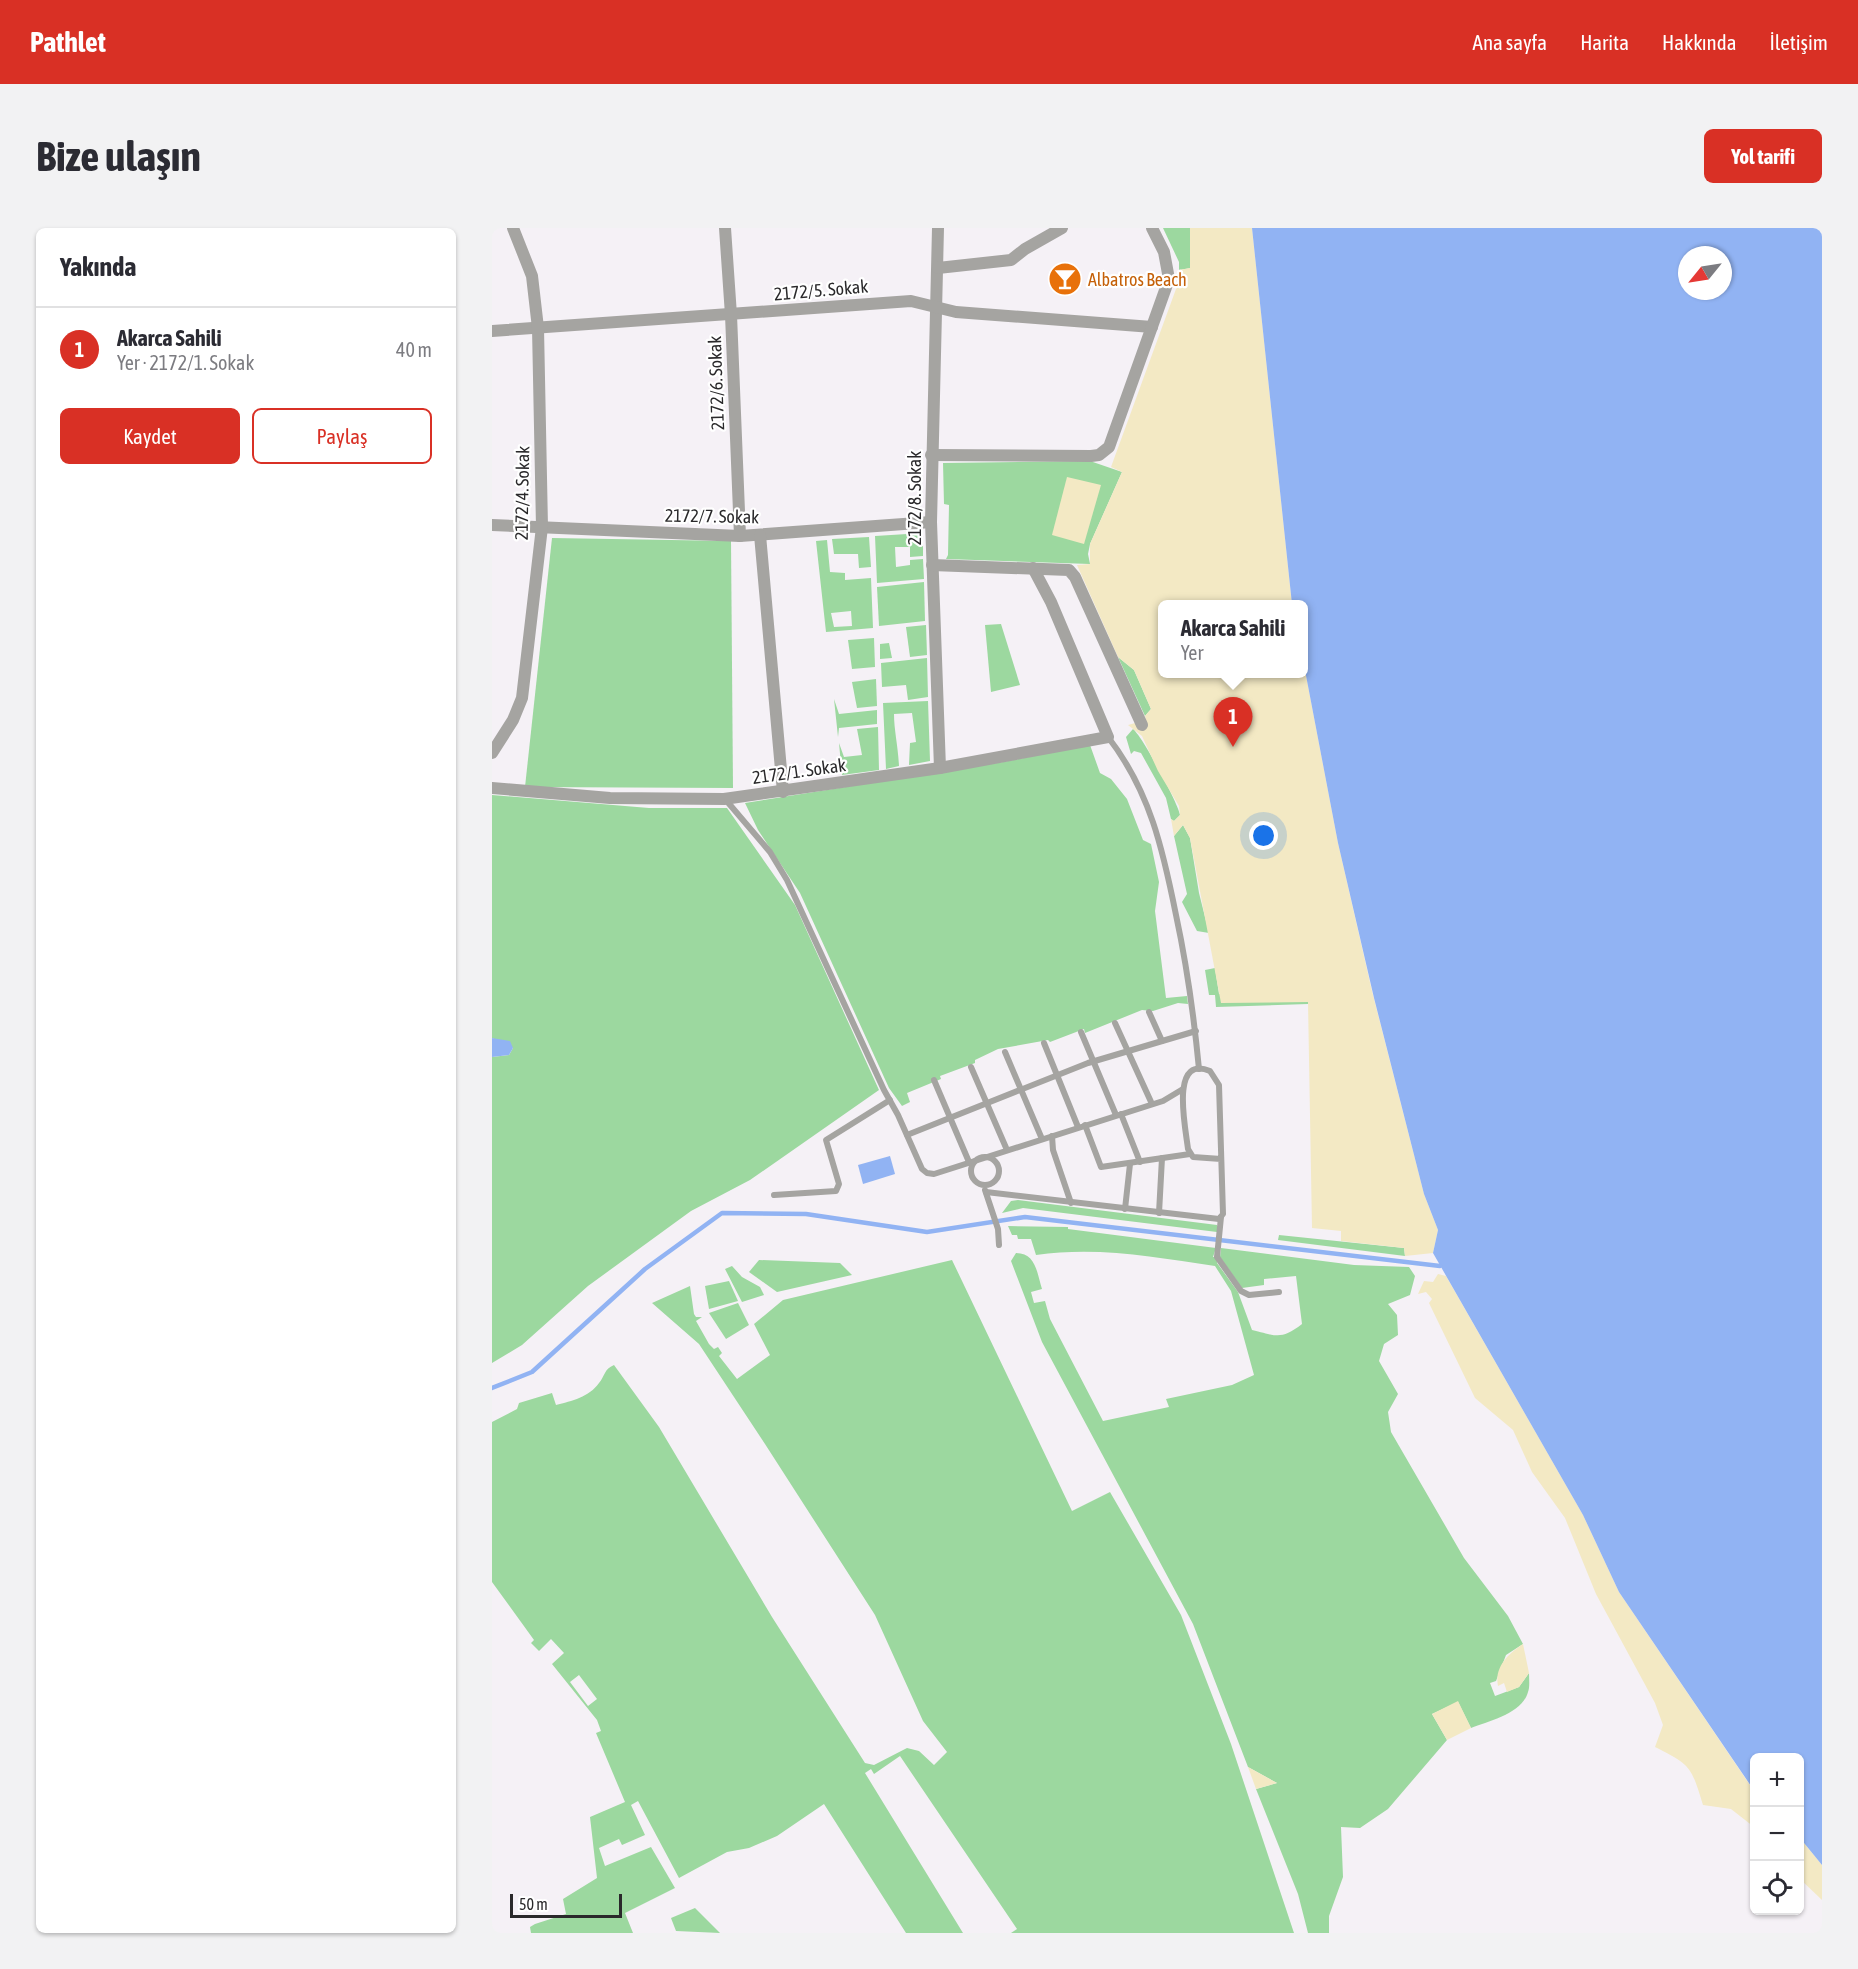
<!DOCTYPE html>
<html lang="tr">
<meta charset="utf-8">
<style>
body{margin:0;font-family:"Asap Condensed",sans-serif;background:#f2f2f3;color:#2b2b33}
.controls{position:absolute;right:18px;bottom:18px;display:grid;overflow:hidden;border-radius:9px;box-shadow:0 2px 4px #0004}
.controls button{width:54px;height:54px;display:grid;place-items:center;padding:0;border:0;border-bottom:2px solid #e1e1e2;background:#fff;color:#2b2b33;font:30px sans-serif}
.compass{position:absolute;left:1186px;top:18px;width:54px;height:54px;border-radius:50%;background:#fff;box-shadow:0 2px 4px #0004;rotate:240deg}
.scale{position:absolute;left:18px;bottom:15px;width:112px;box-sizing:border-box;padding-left:6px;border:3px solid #2a292b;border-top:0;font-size:16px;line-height:21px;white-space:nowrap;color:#2a292b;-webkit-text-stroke:4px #fff;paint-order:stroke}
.you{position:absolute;left:772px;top:608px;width:21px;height:21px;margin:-15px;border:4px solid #fff;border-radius:50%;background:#1a73e8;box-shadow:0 0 0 9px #1a73e833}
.badge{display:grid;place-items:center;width:39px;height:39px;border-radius:50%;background:#d93025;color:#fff;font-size:20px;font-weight:700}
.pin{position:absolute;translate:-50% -50px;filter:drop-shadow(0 2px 3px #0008)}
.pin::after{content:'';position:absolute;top:32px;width:21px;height:18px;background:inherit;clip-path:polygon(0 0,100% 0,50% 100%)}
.popup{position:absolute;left:666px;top:372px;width:150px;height:78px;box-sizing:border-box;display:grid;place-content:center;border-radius:9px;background:#fff;filter:drop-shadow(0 2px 4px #0005);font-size:20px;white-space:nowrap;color:#7c7c81}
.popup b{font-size:22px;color:#2b2b33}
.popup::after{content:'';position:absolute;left:50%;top:100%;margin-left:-12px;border:12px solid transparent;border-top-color:#fff}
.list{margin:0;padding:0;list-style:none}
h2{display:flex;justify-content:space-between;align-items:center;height:78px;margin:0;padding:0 24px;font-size:26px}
h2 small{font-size:20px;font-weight:400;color:#7c7c81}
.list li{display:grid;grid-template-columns:39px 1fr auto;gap:18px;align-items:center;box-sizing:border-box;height:84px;padding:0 24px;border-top:2px solid #e1e1e2}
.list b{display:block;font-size:22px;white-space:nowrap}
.list p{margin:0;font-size:20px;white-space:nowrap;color:#7c7c81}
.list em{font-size:20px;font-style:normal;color:#7c7c81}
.actions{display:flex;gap:12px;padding:18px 24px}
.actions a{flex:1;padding:14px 0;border:2px solid #d93025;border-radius:9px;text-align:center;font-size:21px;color:#d93025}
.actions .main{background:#d93025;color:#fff}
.icon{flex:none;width:33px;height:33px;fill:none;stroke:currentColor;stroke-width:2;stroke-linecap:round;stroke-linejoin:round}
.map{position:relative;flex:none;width:1330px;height:1705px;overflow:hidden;border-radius:9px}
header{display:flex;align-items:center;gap:36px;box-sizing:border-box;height:84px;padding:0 30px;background:#d93025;color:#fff}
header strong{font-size:28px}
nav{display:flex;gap:33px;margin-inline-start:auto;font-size:21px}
.intro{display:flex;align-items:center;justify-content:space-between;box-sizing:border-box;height:144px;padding:0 36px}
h1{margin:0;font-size:42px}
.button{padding:15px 27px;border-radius:9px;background:#d93025;color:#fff;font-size:21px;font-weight:700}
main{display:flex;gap:36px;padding:0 36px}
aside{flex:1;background:#fff;border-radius:9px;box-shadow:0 2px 4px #0004}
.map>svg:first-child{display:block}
</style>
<header>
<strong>Pathlet</strong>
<nav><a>Ana sayfa</a><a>Harita</a><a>Hakkında</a><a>İletişim</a></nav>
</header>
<div class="intro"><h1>Bize ulaşın</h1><a class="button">Yol tarifi</a></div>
<main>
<aside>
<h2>Yakında<small></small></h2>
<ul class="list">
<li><span class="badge">1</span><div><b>Akarca Sahili</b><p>Yer · 2172/1. Sokak</p></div><em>40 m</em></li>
</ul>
<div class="actions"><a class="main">Kaydet</a><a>Paylaş</a></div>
</aside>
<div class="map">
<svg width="1330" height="1705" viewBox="0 0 1330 1705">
<rect width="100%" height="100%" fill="#f5f1f6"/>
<g fill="#9cd89f" fill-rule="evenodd">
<path d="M671,0H698L699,40L687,42V34Z"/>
<path d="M598,233L630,244L598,316L596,326L598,336L454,331L456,327L457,277L452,276L451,235Z"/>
<path d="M415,306L431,308V328L418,329V319H403L404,339L418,337V332L431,331L432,351L385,355L383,308Z"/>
<path d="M377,309L379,339L367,340L366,326H342L340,311Z"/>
<path d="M60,310L239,313L241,560L33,559Z"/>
<path d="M335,312L338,344L353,345V352L379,350L381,400L334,404L324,313ZM359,383L360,398L342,399L339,385Z"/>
<path d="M432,354L433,393L387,398L385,359Z"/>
<path d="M509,396L528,457L499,464L493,397Z"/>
<path d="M434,397L435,427L418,429L414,399Z"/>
<path d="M382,410L383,439L360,441L356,412Z"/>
<path d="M397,415L400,430L388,431V416Z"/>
<path d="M626,429L642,442L659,481L653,488Z"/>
<path d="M435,430L436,469L416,472L414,457L390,459L389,435Z"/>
<path d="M384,451L385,478L365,480L360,454Z"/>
<path d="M342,471L347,486L385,482V496L347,500L346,509Z"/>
<path d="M436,473L438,533L417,537L418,515L424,514L420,485L402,486C402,502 406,518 407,538L394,541L391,475Z"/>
<path d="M386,499L387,542L350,547L347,515L352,529L370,527L365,501Z"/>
<path d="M641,501C651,509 686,575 688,587L682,593L679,591L674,570L649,525L642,523L639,526L634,509Z"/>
<path d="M598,517L608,545L619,551L635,571L651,612L659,616L667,654L663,683L674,770L695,768L696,776L686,775L661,783L650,782L593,805L592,801L558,814L556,812L506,821L483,832V835L448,848L449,851L415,865L418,874L410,878L397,860L308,665L266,602L253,575L511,534Z"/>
<path d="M0,567L157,580H235L303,677L387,862L258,952L199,983L96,1058L30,1117L0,1135V829L17,827L21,820L0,810Z"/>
<path d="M691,597L698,610L707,665L717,705L705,703L690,674L695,666L682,608Z"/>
<path d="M723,740L727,766L816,774V776L724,779L723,767H717L713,742Z"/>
<path d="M526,972L725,997V1004L531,980L510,985L519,973Z"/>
<path d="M516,998L576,999V1001L724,1020L721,1029H725V1035L746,1064L760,1102C785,1108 789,1112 810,1096L804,1048L772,1051V1057L750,1060L728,1029L729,1020L862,1037L917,1039L923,1048L918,1067L896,1076L905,1087L906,1107L892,1116L887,1133L906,1166L896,1184L899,1204L972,1330L1016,1388L1031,1416L1014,1427L1004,1453L998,1455L1003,1468L1027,1459L1037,1445C1037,1451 1038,1459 1036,1464C1030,1486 997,1493 979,1500L966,1474L940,1486L955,1512L896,1581L868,1600L849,1599L851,1649L837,1688V1705H816L806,1666L764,1561L785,1555L756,1539L701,1396L550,1114L519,1033L524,1025C544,1025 545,1045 550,1061L539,1064L542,1075L553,1073L558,1091L611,1193L677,1179L674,1171L740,1157L762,1147L739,1063L723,1038C663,1029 605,1018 544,1027L539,1011H526L525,1007H520Z"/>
<path d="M787,1007L912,1020L913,1028L786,1012Z"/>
<path d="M267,1032L348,1035L360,1047L285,1064L257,1044Z"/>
<path d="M460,1032L580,1283L618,1264L689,1387L739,1516L802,1705H519L525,1701L408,1528L382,1546L379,1541L373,1545L471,1705H414L332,1576L285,1608L257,1620L235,1624L187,1650L146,1573L139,1577L153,1607L130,1617L127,1611L107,1620L113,1638L159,1619L183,1660L133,1685L141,1705H39L38,1699L43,1696L74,1686L71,1671L105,1650L98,1589L133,1574L104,1505L109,1503L105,1492L60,1436L72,1425L59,1411L47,1423L39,1415L42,1412L0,1354V1194L25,1181L27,1175L60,1165L64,1177C80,1173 97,1169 107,1155C113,1148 112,1141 122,1137L167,1199L280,1389L373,1535L382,1537L415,1520L427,1523L442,1537L455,1524L431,1493L383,1387L273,1216L207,1116L160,1075L198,1058L202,1086L204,1089H210L204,1093L217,1116L222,1121L226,1119L230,1125L227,1128L245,1151L278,1127L262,1096L291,1072ZM87,1447L105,1471L96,1478L78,1454Z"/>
<path d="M240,1038L250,1049L268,1059L272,1067L250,1074L233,1041Z"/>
<path d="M237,1053L246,1073L217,1081L213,1058Z"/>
<path d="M246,1075L257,1097L234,1111L217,1085Z"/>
<path d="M203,1680L228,1705L184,1703L179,1690Z"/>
</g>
<g fill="#f3e9c4">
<path d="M698,0H760L800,376H670V446H812V437L846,615L880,763L932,966L946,1002L941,1025L913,1028L912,1020L849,1013V1003L820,1000L816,774L729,775L698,610L691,597L682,608L679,591L682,593L688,587L687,578L666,543L650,508L636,497L654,492L653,488L659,481L642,442L626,429L585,337L598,336V316L630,244L619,239L688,50L687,42L698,40Z"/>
<path d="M575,249L609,257L592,316L560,307Z"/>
<path d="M946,1046L954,1048L1091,1287L1127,1364L1262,1563V1599L1239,1581L1211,1577C1199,1538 1199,1537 1163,1519L1171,1497L1163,1475L1104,1366L1073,1290L1040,1244L1021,1202L983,1170L937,1075L940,1071L934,1064L926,1066L932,1053L941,1054Z"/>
<path d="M1031,1416L1037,1445L1027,1459L1015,1464L1012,1455L1006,1458C1002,1439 1017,1425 1031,1416Z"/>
<path d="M966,1473L979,1500L955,1512L940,1486Z"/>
<path d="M756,1539L785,1555L764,1561Z"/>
<path d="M1308,1610L1330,1637V1672L1308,1651Z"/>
</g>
<g fill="#91b3f3" fill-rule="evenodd">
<path d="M760,0H1330V1637L1308,1610V1530H1262V1563L1261,1561L1127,1364L1091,1287L941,1025L946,1002L932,966L882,770L846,615L812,437V376H800ZM1195,27H1231V63H1195Z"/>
<path d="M0,810L18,813L21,820L17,827L0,829Z"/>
<path d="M398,928L403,946L371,956L366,937Z"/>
</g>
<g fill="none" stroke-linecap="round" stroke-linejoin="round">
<path stroke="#91b3f3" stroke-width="4.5" d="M0,1160L40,1144L153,1041L230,985L314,986L435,1004L533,989L948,1038"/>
<g stroke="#a5a4a1" stroke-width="6">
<path d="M616,509C658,563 671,622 684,687C695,738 702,789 707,841"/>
<path d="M233,571L278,624L295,652L392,862L406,887L430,941L435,945L442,946L671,873L691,861"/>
<path d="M657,784L670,813"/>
<path d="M623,795L660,876"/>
<path d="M589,804L624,887"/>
<path d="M552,815L586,899"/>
<path d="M513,824L550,911"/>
<path d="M479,839L515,922"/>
<path d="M442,852L477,934"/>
<path d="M629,886L648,934"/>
<path d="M593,897L609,939L698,926"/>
<path d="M415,907L596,835L704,803"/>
<path d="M560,908L561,922L579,975"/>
<circle cx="493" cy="943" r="14"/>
<path d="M493,962L506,1001L507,1017"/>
<path d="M494,964L727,991L731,986L727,857L718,843C677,826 694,902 696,921L701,929L729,931"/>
<path d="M282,967L344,963L347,956L334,912L398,872"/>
<path d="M633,981L638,936"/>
<path d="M667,985L670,930"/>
<path d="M729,989L725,1029L749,1063L757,1067L787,1064"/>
</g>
<g stroke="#a5a4a1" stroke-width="12">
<path d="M233,0L239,87L248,308"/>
<path d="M446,0L439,294L448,540"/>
<path d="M446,40L519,32L533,21L570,0"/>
<path d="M0,103L419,73L464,84L660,99"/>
<path d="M439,227L599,228L607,227L617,219L677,51L672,24L660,0"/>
<path d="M0,297L248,308L439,294"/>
<path d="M268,307L291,564"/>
<path d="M440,337L577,342L583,349L650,497"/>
<path d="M0,525L21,492L30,470L50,299L46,100L40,48L21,0"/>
<path d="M0,560L118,570L232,571L448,540L616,509L559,374L541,340"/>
</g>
</g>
<defs>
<symbol id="bar-disc" viewBox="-11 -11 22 22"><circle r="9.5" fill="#e8710a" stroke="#fff"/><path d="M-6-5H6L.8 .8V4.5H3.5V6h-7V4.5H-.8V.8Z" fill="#fff"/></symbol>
</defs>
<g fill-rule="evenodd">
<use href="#bar-disc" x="554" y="32" width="38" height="38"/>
</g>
<g text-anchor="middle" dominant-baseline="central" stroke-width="4.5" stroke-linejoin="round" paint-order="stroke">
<g font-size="18" fill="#c56008" stroke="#fff" text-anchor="start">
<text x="596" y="51">Albatros Beach</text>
</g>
<g font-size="18" fill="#2a292b" stroke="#fff">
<text transform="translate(329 62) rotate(-5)">2172/5. Sokak</text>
<text transform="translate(224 155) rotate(-92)">2172/6. Sokak</text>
<text transform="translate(30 265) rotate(-89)">2172/4. Sokak</text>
<text transform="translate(422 270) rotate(-90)">2172/8. Sokak</text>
<text transform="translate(220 288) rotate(1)">2172/7. Sokak</text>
<text transform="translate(307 543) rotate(-8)">2172/1. Sokak</text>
</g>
</g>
</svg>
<div class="controls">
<button>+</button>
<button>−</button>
<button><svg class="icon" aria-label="locate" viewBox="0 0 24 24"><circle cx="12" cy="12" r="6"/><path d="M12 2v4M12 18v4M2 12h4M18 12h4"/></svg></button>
</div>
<svg class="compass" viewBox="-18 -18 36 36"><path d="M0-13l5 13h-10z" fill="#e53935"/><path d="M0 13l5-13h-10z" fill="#7c7c81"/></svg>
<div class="scale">50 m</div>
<div class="you"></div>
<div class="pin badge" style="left:741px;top:519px">1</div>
<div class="popup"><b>Akarca Sahili</b>Yer</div>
</div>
</main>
